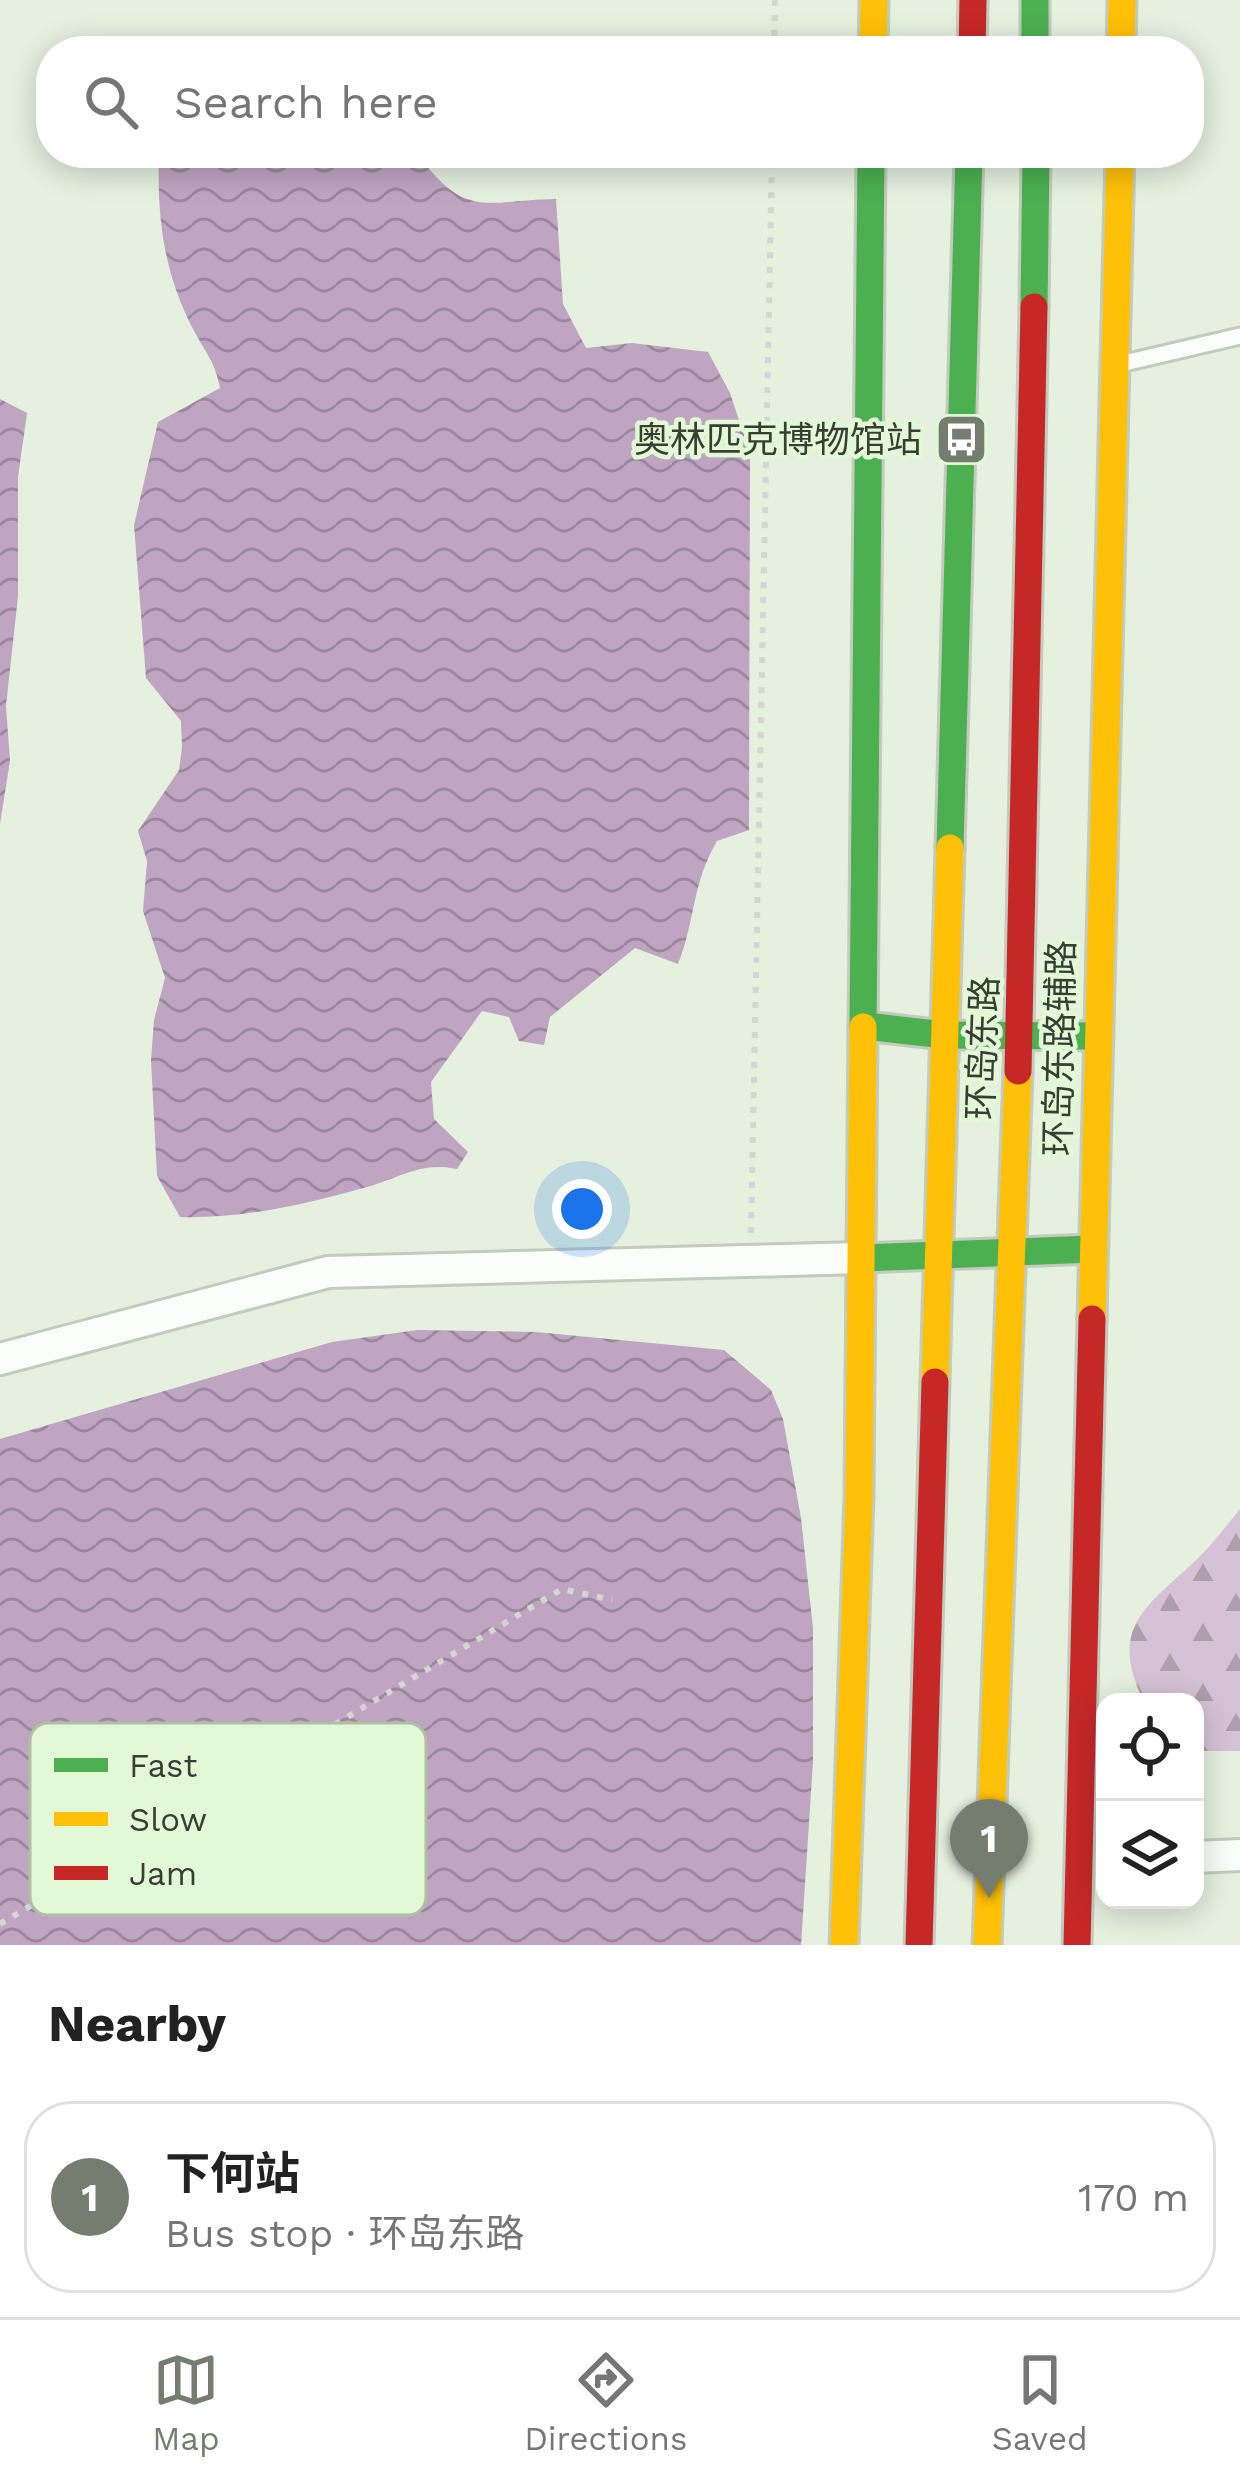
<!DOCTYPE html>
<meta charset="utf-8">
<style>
body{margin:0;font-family:"Work Sans","Noto Sans SC",sans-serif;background:#f6f6f6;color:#222}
.controls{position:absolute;right:36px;bottom:36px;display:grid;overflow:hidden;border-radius:24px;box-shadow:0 6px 30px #0003}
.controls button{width:108px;height:108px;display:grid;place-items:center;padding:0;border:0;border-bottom:3px solid #e0e0e0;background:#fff;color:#222;font:60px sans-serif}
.you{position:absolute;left:582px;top:1209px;width:42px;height:42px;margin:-30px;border:9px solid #fff;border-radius:50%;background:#1a73e8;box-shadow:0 0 0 18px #1a73e833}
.badge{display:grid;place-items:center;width:78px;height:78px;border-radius:50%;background:#747d6f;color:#fff;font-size:39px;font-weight:700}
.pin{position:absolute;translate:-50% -99px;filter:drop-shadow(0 3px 6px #0008)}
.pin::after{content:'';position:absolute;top:63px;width:42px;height:36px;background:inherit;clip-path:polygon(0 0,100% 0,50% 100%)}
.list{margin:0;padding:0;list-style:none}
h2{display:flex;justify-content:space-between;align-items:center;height:156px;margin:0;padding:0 48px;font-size:51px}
h2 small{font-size:39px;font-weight:400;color:#767676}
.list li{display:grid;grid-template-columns:78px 1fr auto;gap:36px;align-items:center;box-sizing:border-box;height:192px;margin:0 24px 24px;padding:0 24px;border:3px solid #e0e0e0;border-radius:48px}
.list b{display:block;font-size:45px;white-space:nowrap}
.list p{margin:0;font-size:39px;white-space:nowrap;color:#767676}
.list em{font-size:39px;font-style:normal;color:#767676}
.icon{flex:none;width:66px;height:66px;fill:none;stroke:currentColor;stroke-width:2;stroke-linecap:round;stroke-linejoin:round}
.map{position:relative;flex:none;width:1240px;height:1945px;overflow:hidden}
.search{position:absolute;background:#fff;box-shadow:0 6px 30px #0003;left:36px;right:36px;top:36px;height:132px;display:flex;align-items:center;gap:30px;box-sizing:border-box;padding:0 42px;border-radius:48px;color:#767676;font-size:45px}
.sheet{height:372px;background:#fff}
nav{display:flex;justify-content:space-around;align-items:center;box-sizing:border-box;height:168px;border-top:3px solid #e0e0e0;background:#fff;font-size:33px;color:#767676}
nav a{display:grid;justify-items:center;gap:6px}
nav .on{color:#747d6f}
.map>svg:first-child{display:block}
</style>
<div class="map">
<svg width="1240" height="1945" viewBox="0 0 1240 1945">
<defs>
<pattern id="forest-firs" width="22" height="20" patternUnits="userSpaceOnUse" patternTransform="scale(3)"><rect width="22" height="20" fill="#d5c2d6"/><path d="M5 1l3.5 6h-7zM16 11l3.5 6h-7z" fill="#ae9fae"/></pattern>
<pattern id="water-waves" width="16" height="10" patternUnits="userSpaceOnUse" patternTransform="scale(3)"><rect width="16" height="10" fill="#bfa5c2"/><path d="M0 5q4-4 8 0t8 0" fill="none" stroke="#9c889e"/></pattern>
</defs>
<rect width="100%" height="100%" fill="#e5f0df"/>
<path fill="url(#forest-firs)" d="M1240,1509V1751H1195V1702H1144C1107,1626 1147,1607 1196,1560C1212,1545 1226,1526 1240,1509Z"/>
<g fill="url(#water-waves)">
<path d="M159,153H417C466,221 485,200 556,199L563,304L586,348L632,343L708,352L730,393L750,453L749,830L717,841C691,886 696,919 678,964L635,948L550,1017L544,1045L519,1041L509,1017L482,1011L431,1082L434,1119L468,1152L457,1169C422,1161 399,1178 367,1187C307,1204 242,1219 180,1217L157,1176L151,1060L154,1020L165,978L143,911L147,861L138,831L179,770L182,748L181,721L146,678L134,525L158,422L220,388C215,361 205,352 193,329C163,271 157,217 159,153Z"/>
<path d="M0,399L27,413L18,477V596L6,706L10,761L0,824Z"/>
<path d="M417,1330L536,1332L724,1350L771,1390L783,1419L801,1518L813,1628V1762L801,1945H0V1439L332,1342Z"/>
</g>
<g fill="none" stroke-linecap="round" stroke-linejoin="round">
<defs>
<path id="lane" d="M1120,364L1240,336"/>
<g id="street">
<path d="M0,1359L328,1272L862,1258"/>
<path d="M1195,1857L1240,1855"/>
</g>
<g id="fast">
<path d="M1035,0V51"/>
<path d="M1034,307L1036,153"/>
<path d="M950,848L969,153"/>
<path d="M866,1026L944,1035L1096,1036"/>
<path d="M863,1027L871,153"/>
<path d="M862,1258L1092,1249"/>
</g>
<g id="slow">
<path d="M873,51L874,0"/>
<path d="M1121,51L1122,0"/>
<path d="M1092,1319L1120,153"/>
<path d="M935,1382L950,848"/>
<path d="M844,1945L859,1496L863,1027"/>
<path d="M987,1945L1018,1071"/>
</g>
<g id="jam">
<path d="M972,51L973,0"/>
<path d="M1018,1071L1034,307"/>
<path d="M919,1945L935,1382"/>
<path d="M1077,1945L1092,1319"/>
</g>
</defs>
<use href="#lane" stroke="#c2cbbd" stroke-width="21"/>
<use href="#street" stroke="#c2cbbd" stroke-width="36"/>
<use href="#fast" stroke="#c2cbbd" stroke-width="33"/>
<use href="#slow" stroke="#c2cbbd" stroke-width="33"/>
<use href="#jam" stroke="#c2cbbd" stroke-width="33"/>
<g stroke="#d3d6d1" stroke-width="6" stroke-dasharray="6 9" stroke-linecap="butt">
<path d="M774,51L775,0"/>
<path d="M751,1233L772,153"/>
<path d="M0,1924L562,1589L612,1600"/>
</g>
<use href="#lane" stroke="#fbfdfa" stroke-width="15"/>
<use href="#street" stroke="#fbfdfa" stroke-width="30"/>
<use href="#fast" stroke="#4caf50" stroke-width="27"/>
<use href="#slow" stroke="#ffc107" stroke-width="27"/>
<use href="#jam" stroke="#c62828" stroke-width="27"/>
</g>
<defs>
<symbol id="bus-square" viewBox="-11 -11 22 22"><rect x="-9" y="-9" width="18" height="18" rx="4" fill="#747d6f" stroke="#e3f8d7"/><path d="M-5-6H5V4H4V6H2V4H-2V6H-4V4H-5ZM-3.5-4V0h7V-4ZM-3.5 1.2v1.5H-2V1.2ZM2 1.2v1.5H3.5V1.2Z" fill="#fff"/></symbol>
</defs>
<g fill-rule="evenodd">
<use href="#bus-square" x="932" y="410" width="59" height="59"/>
</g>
<g text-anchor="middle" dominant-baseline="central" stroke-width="9" stroke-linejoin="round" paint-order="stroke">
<g font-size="36" fill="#373f32" stroke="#e3f8d7" text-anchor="end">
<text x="922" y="440">奥林匹克博物馆站</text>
</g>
<g font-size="36" fill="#373f32" stroke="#e3f8d7">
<text transform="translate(983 1048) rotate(-88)">环岛东路</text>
<text transform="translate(1060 1048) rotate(-89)">环岛东路辅路</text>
</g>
</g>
<rect x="30" y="1723" width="396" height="192" rx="18" fill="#e3f8d7" stroke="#afc0a6" stroke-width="3"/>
<rect x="54" y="1758" width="54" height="14" fill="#4caf50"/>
<rect x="54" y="1812" width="54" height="14" fill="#ffc107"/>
<rect x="54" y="1866" width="54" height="14" fill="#c62828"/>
<g font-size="33" fill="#373f32">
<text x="129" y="1777">Fast</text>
<text x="129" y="1831">Slow</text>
<text x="129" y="1885">Jam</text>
</g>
</svg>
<div class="controls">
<button><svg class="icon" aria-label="locate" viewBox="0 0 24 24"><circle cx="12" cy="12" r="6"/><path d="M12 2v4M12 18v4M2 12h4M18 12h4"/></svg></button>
<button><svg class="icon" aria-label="layers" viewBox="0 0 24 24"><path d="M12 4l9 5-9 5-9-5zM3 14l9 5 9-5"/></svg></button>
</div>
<div class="you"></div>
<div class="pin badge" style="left:989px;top:1898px">1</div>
<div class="search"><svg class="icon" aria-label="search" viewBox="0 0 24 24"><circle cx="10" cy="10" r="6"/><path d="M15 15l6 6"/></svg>Search here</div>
</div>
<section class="sheet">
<h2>Nearby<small></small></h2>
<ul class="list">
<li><span class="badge">1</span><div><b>下何站</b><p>Bus stop · 环岛东路</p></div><em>170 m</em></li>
</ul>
</section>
<nav>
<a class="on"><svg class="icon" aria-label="map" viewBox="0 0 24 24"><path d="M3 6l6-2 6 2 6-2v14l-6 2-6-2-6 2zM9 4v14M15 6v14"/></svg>Map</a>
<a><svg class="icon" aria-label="directions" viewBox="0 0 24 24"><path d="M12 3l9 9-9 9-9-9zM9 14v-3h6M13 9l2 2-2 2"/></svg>Directions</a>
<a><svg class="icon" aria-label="saved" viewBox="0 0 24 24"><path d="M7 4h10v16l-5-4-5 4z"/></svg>Saved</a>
</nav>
